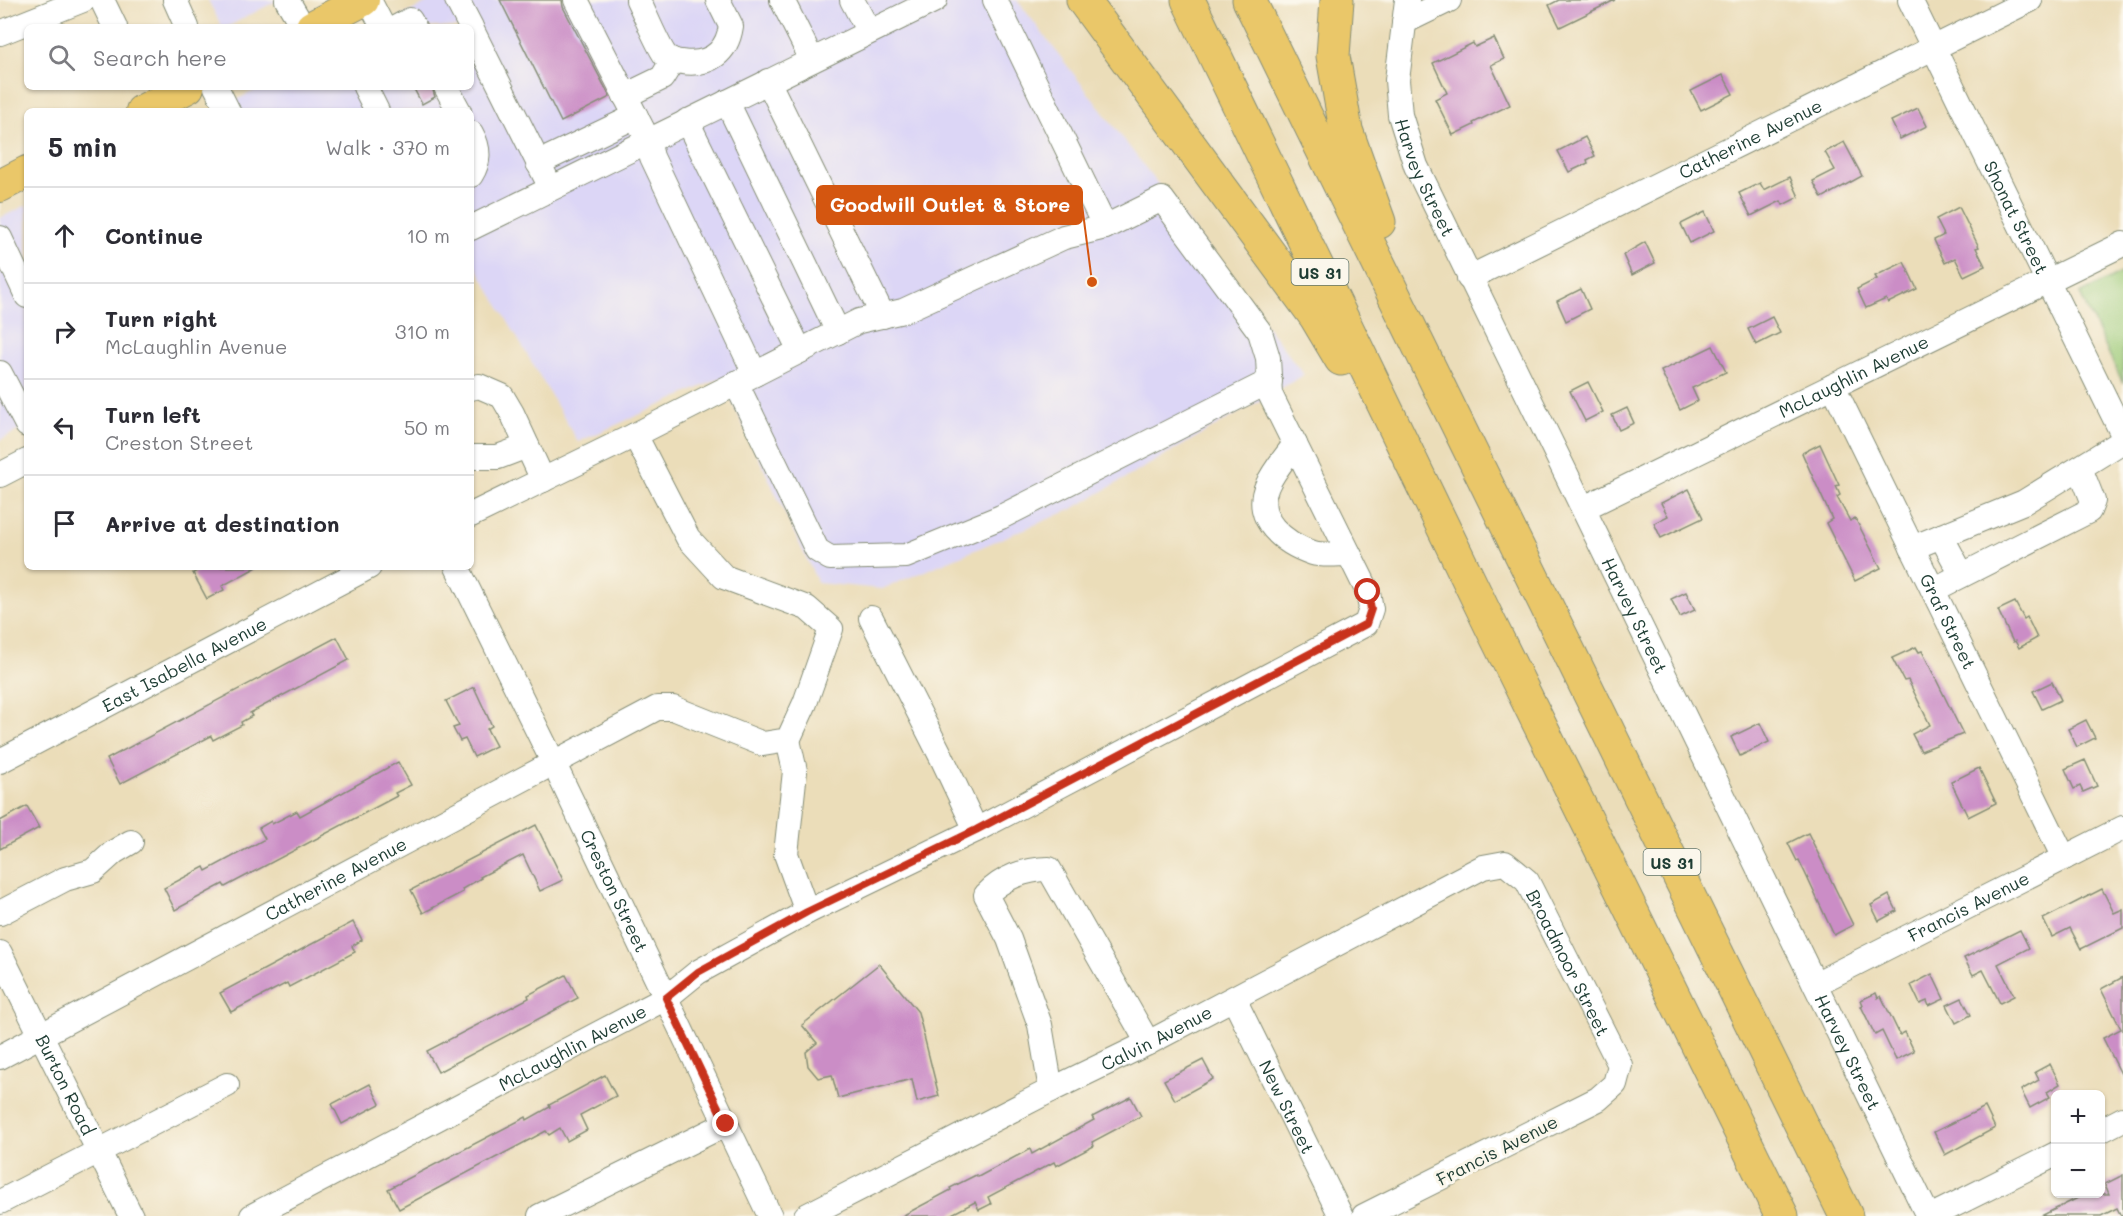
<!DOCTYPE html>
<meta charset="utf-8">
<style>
body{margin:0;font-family:Mali,sans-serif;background:#f7f7f7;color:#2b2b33}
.controls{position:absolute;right:18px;bottom:18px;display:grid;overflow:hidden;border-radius:9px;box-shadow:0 2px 4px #0004}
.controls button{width:54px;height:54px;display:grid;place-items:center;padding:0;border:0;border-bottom:2px solid #e1e1e2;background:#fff;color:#2b2b33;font:30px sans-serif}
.stop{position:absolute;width:18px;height:18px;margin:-14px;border:4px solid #c8321e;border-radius:50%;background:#fff}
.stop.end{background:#c8321e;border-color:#fff;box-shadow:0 2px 6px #0008}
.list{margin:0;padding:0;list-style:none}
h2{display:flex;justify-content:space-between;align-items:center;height:78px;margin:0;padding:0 24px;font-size:26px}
h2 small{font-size:20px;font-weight:400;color:#7c7c81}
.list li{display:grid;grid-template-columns:39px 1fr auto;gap:18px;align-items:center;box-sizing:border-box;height:96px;padding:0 24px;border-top:2px solid #e1e1e2}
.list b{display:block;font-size:22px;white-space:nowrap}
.list p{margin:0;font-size:20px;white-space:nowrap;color:#7c7c81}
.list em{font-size:20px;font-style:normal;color:#7c7c81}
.icon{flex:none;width:33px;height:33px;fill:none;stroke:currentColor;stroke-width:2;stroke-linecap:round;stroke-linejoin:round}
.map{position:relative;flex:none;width:2123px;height:1216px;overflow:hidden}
.search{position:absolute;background:#fff;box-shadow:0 2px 4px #0004;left:24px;top:24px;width:450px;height:66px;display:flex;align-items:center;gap:15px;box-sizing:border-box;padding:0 21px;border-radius:9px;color:#7c7c81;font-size:22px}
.panel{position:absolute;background:#fff;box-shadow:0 2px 4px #0004;left:24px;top:108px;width:450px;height:462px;border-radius:9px}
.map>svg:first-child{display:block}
</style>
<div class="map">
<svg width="2123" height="1216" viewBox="0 0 2123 1216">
<rect width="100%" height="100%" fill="#fbf7ec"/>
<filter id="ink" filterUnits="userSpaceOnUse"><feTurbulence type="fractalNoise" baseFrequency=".0167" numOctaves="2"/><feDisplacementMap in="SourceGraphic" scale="12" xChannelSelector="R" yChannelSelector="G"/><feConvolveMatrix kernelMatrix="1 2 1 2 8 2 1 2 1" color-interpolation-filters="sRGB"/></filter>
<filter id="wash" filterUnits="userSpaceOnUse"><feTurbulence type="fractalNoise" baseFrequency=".008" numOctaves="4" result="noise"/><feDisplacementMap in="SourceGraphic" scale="24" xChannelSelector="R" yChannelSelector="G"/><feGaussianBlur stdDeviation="1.35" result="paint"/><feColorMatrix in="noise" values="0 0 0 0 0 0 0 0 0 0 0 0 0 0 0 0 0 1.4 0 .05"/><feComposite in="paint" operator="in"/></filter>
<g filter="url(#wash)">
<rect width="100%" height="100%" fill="#ebddb9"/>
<g fill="#dcd6f6">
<path d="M208,0H278L227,27H222Z"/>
<path d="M433,0H1017L1304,375L1072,509L882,589L818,583L721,378L578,442L471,258V111H214L262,87H471V27H380Z"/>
<path d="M27,205V426L0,440V218Z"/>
</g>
<path fill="#9dca78" stroke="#5e8456" stroke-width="1.5" d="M2123,272V383L2080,294Z"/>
<g id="blocks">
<g fill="#cb8dc6">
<path d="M500,0H562L563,7L610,97L561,122Z"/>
<path d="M1559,0H1615L1560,27L1549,5Z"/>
<path d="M1494,38L1504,59L1491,65L1510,105L1473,123L1474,125L1453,135L1435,99L1447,93L1433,63L1473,43L1475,47Z"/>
<path d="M1723,75L1733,94L1701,110L1691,91Z"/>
<path d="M413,87H432L435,97L422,104Z"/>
<path d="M1918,108L1927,126L1900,139L1891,121Z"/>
<path d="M1585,137L1595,156L1587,160L1588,163L1569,172L1558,151Z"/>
<path d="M1844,142L1862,176L1822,198L1813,181L1835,170L1825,152Z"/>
<path d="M1790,177L1799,197L1783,205L1781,201L1751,216L1739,193L1760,183L1764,190Z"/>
<path d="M1959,207L1979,247L1976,248L1985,266L1964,276L1955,258L1945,263L1934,240L1944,235L1936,219Z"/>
<path d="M1705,212L1714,231L1690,243L1681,224Z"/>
<path d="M1645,242L1655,263L1632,275L1623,255Z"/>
<path d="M1904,262L1917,289L1888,303L1886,299L1866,308L1857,289L1877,279L1875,276Z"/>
<path d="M1581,289L1590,309L1566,321L1557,301Z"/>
<path d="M1772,317L1780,333L1756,345L1748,329Z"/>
<path d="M1713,346L1726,372L1692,388L1698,401L1680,410L1661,371Z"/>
<path d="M1588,382L1603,412L1585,421L1570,391Z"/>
<path d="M1627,408L1634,423L1619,430L1612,415Z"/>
<path d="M1820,444L1839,485L1836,486L1840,495L1837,497L1850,521L1855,518L1881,568L1855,581L1826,523L1832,519L1802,453Z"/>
<path d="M1689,489L1703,518L1661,538L1654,523L1668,516L1661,503Z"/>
<path d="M204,567H257L222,586L224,590L207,599L193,573Z"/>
<path d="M1686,592L1695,610L1680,617L1671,599Z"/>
<path d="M2015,602L2024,619L2027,617L2037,638L2019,648L2015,641L2013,642L1998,610Z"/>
<path d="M337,637L349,660L250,713L252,716L241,722L242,725L213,740L211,736L120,784L107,759Z"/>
<path d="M1916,647L1919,652L1922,651L1963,734L1921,751L1912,734L1930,725L1908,680L1904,681L1892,658Z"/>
<path d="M2052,682L2061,700L2042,709L2033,691Z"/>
<path d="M474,687L492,726L487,729L496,746L474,757L465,739L460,741L453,728L459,726L446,701Z"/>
<path d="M2086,720L2095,738L2077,747L2068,729Z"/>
<path d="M1760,723L1769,742L1740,756L1731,737Z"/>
<path d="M2085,760L2097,786L2083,792L2080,786L2074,789L2065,769Z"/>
<path d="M398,762L411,785L395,793L397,796L225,887L223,884L175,910L164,888L204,867L206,871L265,839L259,828L271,821L272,824L297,811L300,816Z"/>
<path d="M1979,768L1996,803L1968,817L1951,782Z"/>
<path d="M27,806L39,828L0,849V821Z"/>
<path d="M536,825L563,880L540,891L523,855L480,877L481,878L462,889L463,892L423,913L411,890Z"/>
<path d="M1808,833L1853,925L1834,935L1799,860L1797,861L1788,843Z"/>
<path d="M2102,889L2114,913L2123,909V928L2081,949L2070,928L2052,937L2043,919Z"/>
<path d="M1889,895L1897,911L1879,921L1871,905Z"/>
<path d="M353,922L362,940L352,946L355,952L289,987L287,983L231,1012L220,993Z"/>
<path d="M2020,930L2029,948L1998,964L2014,996L2000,1003L1983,970L1973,975L1964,958Z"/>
<path d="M879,964L918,1012L939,1096L917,1102L912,1079L838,1098L832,1075L818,1078L808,1066L806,1052L817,1043L802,1025Z"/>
<path d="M1932,974L1944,999L1929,1006L1927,1001L1920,1004L1911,985Z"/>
<path d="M566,975L578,998L438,1072L427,1051L529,998L528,995Z"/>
<path d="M2123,977V1078L2103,1038L2121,1029L2101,989Z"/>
<path d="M1876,993L1878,998L1881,996L1900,1035L1905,1032L1914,1051L1896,1060L1882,1031L1875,1035L1861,1006L1863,1005L1861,1000Z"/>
<path d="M1962,998L1971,1015L1956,1023L1947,1005Z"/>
<path d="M1203,1060L1213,1079L1175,1100L1164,1080Z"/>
<path d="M2050,1064L2060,1084L2047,1092L2050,1097L2030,1108L2021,1090L2039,1080L2035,1072Z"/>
<path d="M605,1075L616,1096L580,1115L587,1130L567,1141L560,1128L549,1135L546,1131L399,1209L388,1189L526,1117L527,1120L550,1107L549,1105Z"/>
<path d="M370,1084L380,1104L342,1124L332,1104Z"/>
<path d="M1131,1097L1141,1116L1092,1142L1094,1146L1056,1166L1054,1162L988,1197L991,1204L979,1210L975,1202L948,1216H902L951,1190L950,1188L976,1175L978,1177L1030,1149L1032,1154L1094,1120L1092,1117Z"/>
<path d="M1985,1107L1995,1128L1945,1155L1934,1132Z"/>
<path d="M2123,1175V1216H2121L2117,1208L2101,1216H2041L2086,1194H2109L2105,1184Z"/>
</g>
</g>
</g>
<g filter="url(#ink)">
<use href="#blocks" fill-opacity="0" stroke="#858d76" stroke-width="1.5"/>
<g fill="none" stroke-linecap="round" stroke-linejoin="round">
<defs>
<g id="minor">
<path d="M102,0L115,27"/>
<path d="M175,0L187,27"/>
<path d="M287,0L303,27"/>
<path d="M369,0L383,27"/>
<path d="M457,0L471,27"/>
<path d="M576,0L648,140L652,157L755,374"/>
<path d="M638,0C645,14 657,44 665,55C669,59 676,62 682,62C709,66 727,53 731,26L718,0"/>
<path d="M782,0L812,60"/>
<path d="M852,0L869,32"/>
<path d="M995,0L1105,227"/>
<path id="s1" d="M1407,0L1397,80L1400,115L1416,166L1928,1216"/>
<path id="s2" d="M1910,0L2123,435"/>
<path d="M1404,22L1449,0"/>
<path d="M397,27L410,20L414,27"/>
<path d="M471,28L551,188"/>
<path d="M0,33L83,0"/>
<path d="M768,81L883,316"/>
<path d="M216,87L228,111"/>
<path d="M365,87L377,111"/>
<path d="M446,87L459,111"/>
<path d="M625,96L662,78L673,60"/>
<path d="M727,102L838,332"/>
<path d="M687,121L800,351"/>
<path d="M471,133C479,147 480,161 471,175"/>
<path d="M538,163L636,116"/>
<path d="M471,228L935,0"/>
<path d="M0,238L27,296"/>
<path id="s3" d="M1469,278L2030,0"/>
<path d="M0,373L27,425"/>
<path d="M736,383L817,550L830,558L906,556L1001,517L1270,381"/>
<path id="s4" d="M1833,386L2064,858"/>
<path d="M471,388L479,386L502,396L512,413L543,480"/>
<path d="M1295,444C1286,457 1273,471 1267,486C1252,519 1285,544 1313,553C1323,556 1338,554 1349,554"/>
<path d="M471,457H498L527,446"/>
<path d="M0,475L27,461"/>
<path id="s5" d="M1584,508L2123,244"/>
<path d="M1941,536L1962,575"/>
<path d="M1912,548L2024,502L2123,441"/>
<path id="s6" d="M457,567L554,764L770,1216"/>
<path d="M1933,590L2089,511L2093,501L2080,468"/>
<path d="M871,618L942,758L976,830"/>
<path d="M788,740L795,771L786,854L807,912"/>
<path id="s7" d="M0,761L369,567"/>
<path d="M0,913L65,879L93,871L114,852L131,842"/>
<path id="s8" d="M0,953L131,1216"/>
<path id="s9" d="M1815,984L2123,828"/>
<path id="s10" d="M1234,999L1341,1216"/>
<path id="s11" d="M0,1057L657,708H673L763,744L788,740L805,703L831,629L807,608L724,577L688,538L635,435"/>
<path d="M1051,1090L1040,1025L1009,939L986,895C1002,878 1025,869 1049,869L1148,1043"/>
<path d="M2100,1131L2123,1119"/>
<path d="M0,1202L227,1085"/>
<path id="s12" d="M252,1216L666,998L698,972L807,912L976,830L1366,624L1371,609L1368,592L1270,394L1268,358L1260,332L1162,199L1105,227L1064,237L903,311L859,321L635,435L471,515"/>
<path d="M540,1216L726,1124"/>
<path id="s13" d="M806,1216L1051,1090L1148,1043L1483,867L1505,863L1527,881L1620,1065L1615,1084L1598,1099L1364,1216"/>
<path d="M1932,1216L2056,1154"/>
</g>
<g id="major">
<path d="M312,27L363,0"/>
<path d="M142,111L188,87"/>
<path d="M0,186L27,172"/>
</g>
<g id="highway">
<path d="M1083,0L1316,317L1341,359"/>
<path d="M1188,0L1490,624L1782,1216"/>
<path d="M1249,0L1846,1216"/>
<path d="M1337,0L1333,56L1346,130L1379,222"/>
</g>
</defs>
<use href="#minor" stroke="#858d76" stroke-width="26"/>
<use href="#major" stroke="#858d76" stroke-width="34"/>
<use href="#highway" stroke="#858d76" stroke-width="35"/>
<use href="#minor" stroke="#fff" stroke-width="24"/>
<use href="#major" stroke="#eac769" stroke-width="32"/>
<use href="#highway" stroke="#eac769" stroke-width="33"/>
</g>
</g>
<g fill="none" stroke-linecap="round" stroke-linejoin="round" filter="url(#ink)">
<path stroke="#c8321e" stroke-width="8" d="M726,1124L666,998L698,972L807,912L976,830L1366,624L1371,609L1368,592"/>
</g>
<g text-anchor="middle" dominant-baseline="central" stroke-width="6" stroke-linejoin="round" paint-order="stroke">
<g fill="#fbf7ec" stroke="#61756b" stroke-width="1.5">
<rect x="1291.5" y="259" width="57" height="26" rx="4.5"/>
<rect x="1643.5" y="849" width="57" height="26" rx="4.5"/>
</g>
<g font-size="16" font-weight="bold" fill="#1f3d34">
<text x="1320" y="272">US 31</text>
<text x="1672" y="862">US 31</text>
</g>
<g font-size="18" fill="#1f3d34" stroke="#fbf7ec">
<text stroke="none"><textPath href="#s3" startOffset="314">Catherine Avenue</textPath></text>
<text stroke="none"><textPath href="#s1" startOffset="183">Harvey Street</textPath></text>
<text stroke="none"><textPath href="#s2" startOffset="242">Shonat Street</textPath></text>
<text stroke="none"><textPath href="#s5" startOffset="300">McLaughlin Avenue</textPath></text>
<text stroke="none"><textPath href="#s1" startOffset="669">Harvey Street</textPath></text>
<text stroke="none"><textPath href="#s4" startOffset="262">Graf Street</textPath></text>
<text stroke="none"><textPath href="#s7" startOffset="208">East Isabella Avenue</textPath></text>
<text stroke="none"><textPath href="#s11" startOffset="380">Catherine Avenue</textPath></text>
<text stroke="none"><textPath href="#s6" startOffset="360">Creston Street</textPath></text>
<text stroke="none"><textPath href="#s9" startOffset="172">Francis Avenue</textPath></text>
<text stroke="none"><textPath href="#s13" startOffset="904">Broadmoor Street</textPath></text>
<text stroke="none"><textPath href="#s13" startOffset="393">Calvin Avenue</textPath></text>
<text stroke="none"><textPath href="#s12" startOffset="362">McLaughlin Avenue</textPath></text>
<text stroke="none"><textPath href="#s1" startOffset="1155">Harvey Street</textPath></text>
<text stroke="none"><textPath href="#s8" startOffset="147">Burton Road</textPath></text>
<text stroke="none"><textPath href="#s10" startOffset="120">New Street</textPath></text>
<text transform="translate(1497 1150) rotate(-27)">Francis Avenue</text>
</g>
</g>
<path fill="none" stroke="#d45610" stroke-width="2" d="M1092 282L1082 205"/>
<circle fill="#d45610" stroke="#fbf7ec" stroke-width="2" cx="1092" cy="282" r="6"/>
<rect fill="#d45610" stroke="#d45610" stroke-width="2" x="817" y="186" width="265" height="38" rx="6"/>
<g font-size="20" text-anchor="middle" font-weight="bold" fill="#fff">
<text x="950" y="212">Goodwill Outlet &amp; Store</text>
</g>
</svg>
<div class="controls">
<button>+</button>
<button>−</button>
</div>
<div class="stop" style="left:1368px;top:592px"></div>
<div class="stop end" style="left:726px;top:1124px"></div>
<div class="search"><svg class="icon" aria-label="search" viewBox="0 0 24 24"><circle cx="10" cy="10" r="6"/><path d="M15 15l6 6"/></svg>Search here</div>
<section class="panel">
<h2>5 min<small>Walk · 370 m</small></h2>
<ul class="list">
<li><svg class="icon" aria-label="ahead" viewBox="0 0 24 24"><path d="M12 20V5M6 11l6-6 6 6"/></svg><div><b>Continue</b></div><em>10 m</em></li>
<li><svg class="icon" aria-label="right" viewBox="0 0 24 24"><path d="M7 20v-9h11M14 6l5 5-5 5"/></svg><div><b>Turn right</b><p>McLaughlin Avenue</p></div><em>310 m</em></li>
<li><svg class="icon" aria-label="left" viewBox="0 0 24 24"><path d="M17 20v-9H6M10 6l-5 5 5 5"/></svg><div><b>Turn left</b><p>Creston Street</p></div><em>50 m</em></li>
<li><svg class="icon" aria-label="arrive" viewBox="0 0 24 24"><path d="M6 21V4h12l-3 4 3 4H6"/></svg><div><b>Arrive at destination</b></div></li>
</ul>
</section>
</div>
